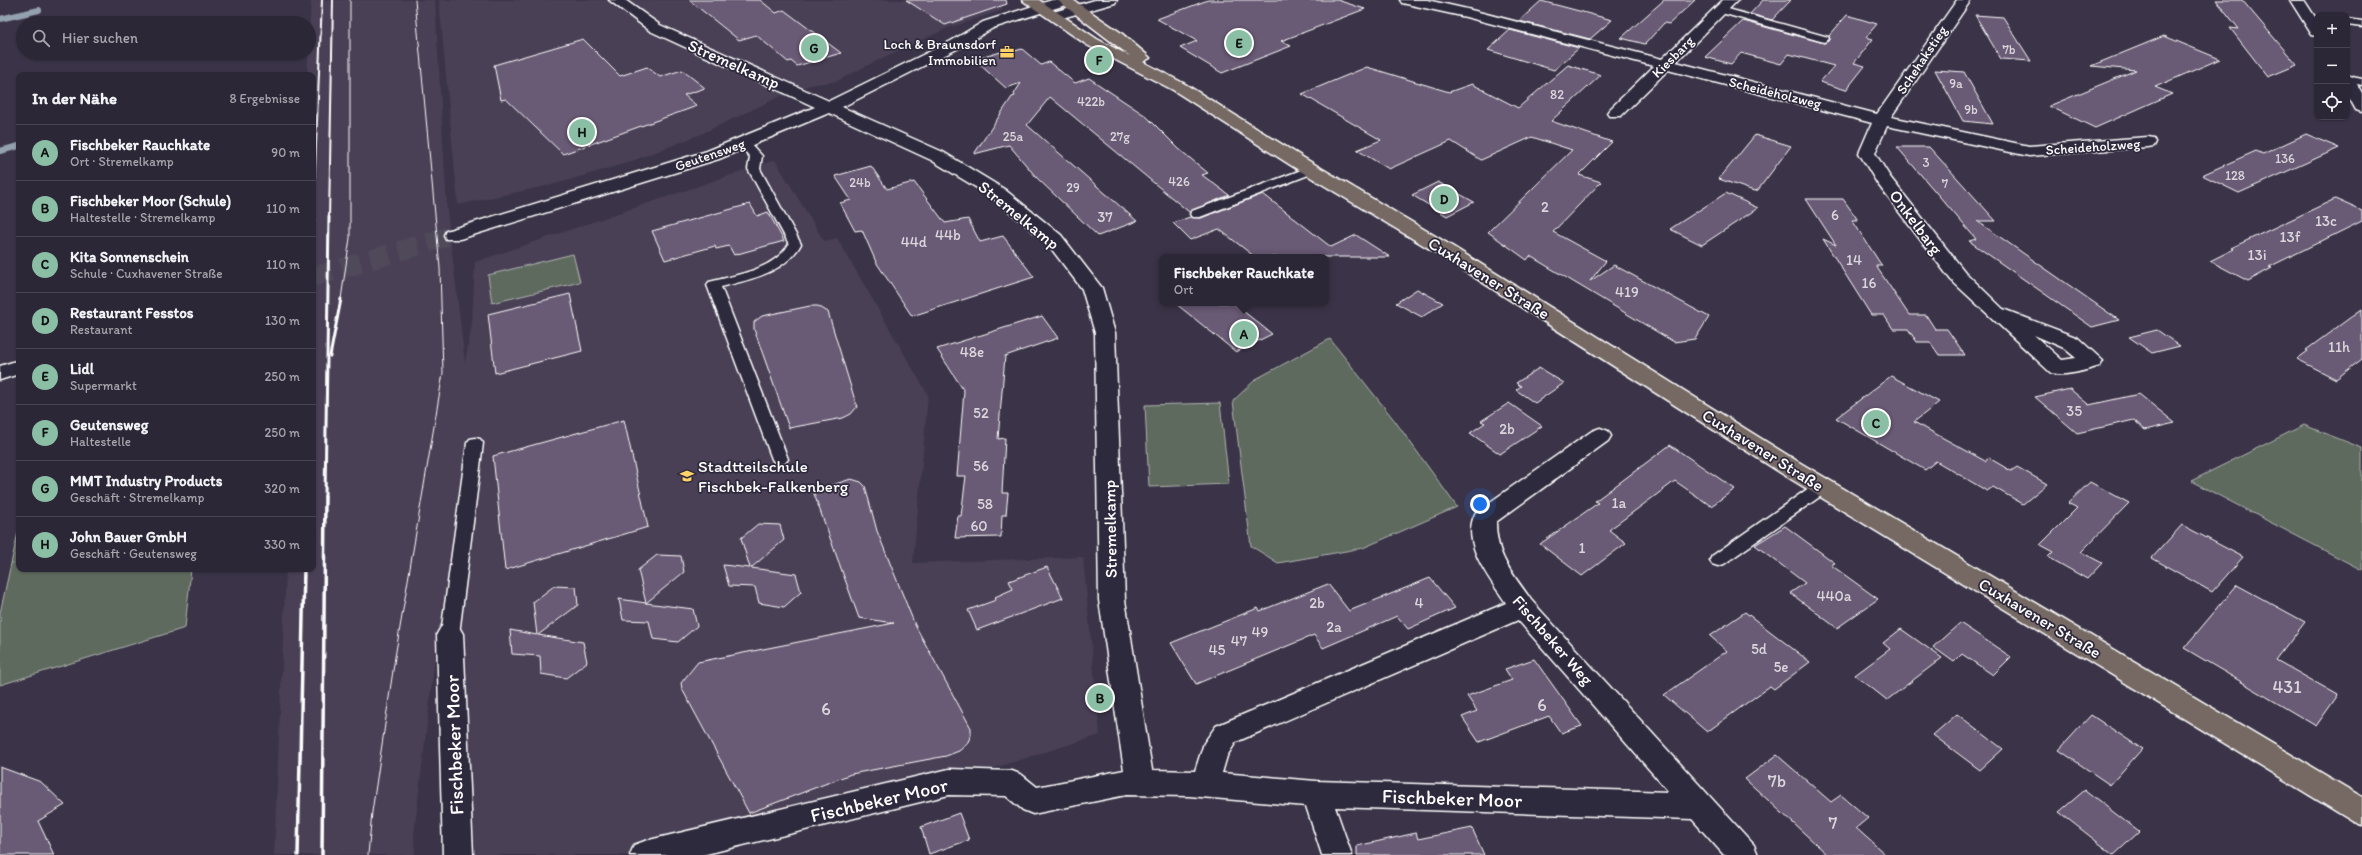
<!DOCTYPE html>
<html lang="de">
<meta charset="utf-8">
<style>
body{margin:0;font-family:Itim,sans-serif;background:#342f3e;color:#f1f3f6}
.controls{position:absolute;right:12px;top:12px;display:grid;overflow:hidden;border-radius:8px;box-shadow:0 1px 3px #0004}
.controls button{width:36px;height:36px;display:grid;place-items:center;padding:0;border:0;border-bottom:1px solid #484451;background:#2c2736;color:#f1f3f6;font:20px sans-serif}
.you{position:absolute;left:1480px;top:504px;width:14px;height:14px;margin:-10px;border:3px solid #fff;border-radius:50%;background:#1a73e8;box-shadow:0 0 0 6px #1a73e833}
.badge{display:grid;place-items:center;width:26px;height:26px;border-radius:50%;background:#8abfa5;color:#111;font-size:13px;font-weight:700}
.pin{position:absolute;translate:-50% -50%;border:2px solid #fff;box-shadow:0 1px 4px #0006}
.popup{position:absolute;left:1159px;top:254px;width:170px;height:52px;box-sizing:border-box;display:grid;place-content:center;border-radius:8px;background:#2c2736;filter:drop-shadow(0 1px 3px #0005);font-size:13px;white-space:nowrap;color:#a6a5ad}
.popup b{font-size:15px;color:#f1f3f6}
.popup::after{content:'';position:absolute;left:50%;top:100%;margin-left:-8px;border:8px solid transparent;border-top-color:#2c2736}
.list{margin:0;padding:0;list-style:none}
h2{display:flex;justify-content:space-between;align-items:center;height:52px;margin:0;padding:0 16px;font-size:17px}
h2 small{font-size:13px;font-weight:400;color:#a6a5ad}
.list li{display:grid;grid-template-columns:26px 1fr auto;gap:12px;align-items:center;box-sizing:border-box;height:56px;padding:0 16px;border-top:1px solid #484451}
.list b{display:block;font-size:15px;white-space:nowrap}
.list p{margin:0;font-size:13px;white-space:nowrap;color:#a6a5ad}
.list em{font-size:13px;font-style:normal;color:#a6a5ad}
.icon{flex:none;width:22px;height:22px;fill:none;stroke:currentColor;stroke-width:2;stroke-linecap:round;stroke-linejoin:round}
.map{position:relative;flex:none;width:2362px;height:855px;overflow:hidden}
.search{position:absolute;background:#2c2736;box-shadow:0 1px 3px #0004;left:16px;top:16px;width:300px;height:44px;display:flex;align-items:center;gap:10px;box-sizing:border-box;padding:0 14px;border-radius:22px;color:#a6a5ad;font-size:15px}
.panel{position:absolute;background:#2c2736;box-shadow:0 1px 3px #0004;left:16px;top:72px;width:300px;height:500px;border-radius:8px}
.map>svg:first-child{display:block}
</style>
<div class="map">
<svg width="2362" height="855" viewBox="0 0 2362 855">
<rect width="100%" height="100%" fill="#3b3448"/>
<filter id="ink" filterUnits="userSpaceOnUse"><feTurbulence type="fractalNoise" baseFrequency=".025" numOctaves="2"/><feDisplacementMap in="SourceGraphic" scale="8" xChannelSelector="R" yChannelSelector="G"/><feConvolveMatrix kernelMatrix="1 2 1 2 8 2 1 2 1" color-interpolation-filters="sRGB"/></filter>
<g filter="url(#ink)">
<g fill="#493f56">
<path d="M311,0H435L447,210L465,363L472,323L475,262L775,160L824,241L837,238L928,395L913,563L1083,557L1100,735L949,782L645,855H458L448,633H438L414,834L415,855H274L286,569H313V75H307Z"/>
<path d="M439,0H998L1003,10L948,28L882,58L837,81L810,85L779,97L699,135L627,163L559,183L458,205Z"/>
</g>
<g fill="#5f6a5f" stroke="#afb4af">
<path d="M573,254L580,282L492,303L488,275Z"/>
<path d="M1330,339L1395,421L1457,507L1363,548L1278,563L1251,546L1233,401L1256,379Z"/>
<path d="M1220,403L1229,484L1149,487L1145,405Z"/>
<path d="M2304,425L2362,448V570L2191,481Z"/>
<path d="M19,528V569H191L185,628L0,685V613Z"/>
</g>
<g fill="none" stroke-linecap="round" stroke-linejoin="round">
<g stroke="#94a1ae" stroke-width="6">
<path d="M0,19L39,10"/>
<path d="M0,151L19,146"/>
</g>
</g>
<g fill="#695a75" stroke="#fff">
<path d="M689,0H760L776,13L784,10L841,53L797,66L791,61L788,62L756,35L739,40Z"/>
<path d="M906,0H1006L1007,4L945,25Z"/>
<path d="M1208,0H1337L1365,9L1281,41L1291,46L1222,73L1180,48L1197,41L1157,19Z"/>
<path d="M1664,0H1695L1669,24L1664,23L1645,44L1621,38Z"/>
<path d="M1763,0H1791L1772,20L1750,14Z"/>
<path d="M2216,0H2242L2297,65L2268,77L2230,28L2239,29Z"/>
<path d="M1541,1L1579,11L1612,20L1590,39L1519,21Z"/>
<path d="M1847,15L1877,24L1866,37L1873,39L1854,63L1865,66L1846,90L1820,82L1834,66L1789,54L1781,64L1741,53L1731,64L1705,57L1743,21L1824,43L1830,40L1829,36Z"/>
<path d="M1975,15L2003,17L2031,61L2001,59Z"/>
<path d="M1510,30L1579,48L1554,70L1488,50Z"/>
<path d="M2164,36L2220,59L2155,87L2172,94L2095,128L2049,106L2136,70L2091,66Z"/>
<path d="M583,39L620,76L647,67L660,77L682,70L705,88L684,95L697,106L563,154L506,99L501,100L494,65Z"/>
<path d="M1022,49L1041,65L1049,62L1075,83L1089,78L1146,116L1179,149L1208,173L1202,175L1229,195L1189,212L1050,97L1027,125L1137,221L1098,236L1037,178L1009,145L974,154L1012,97L1015,96L1014,94L1021,83L1006,88L979,64L985,62L980,58L1008,50L1011,52Z"/>
<path d="M1568,65L1601,75L1551,121L1612,142L1579,175L1601,182L1553,232L1606,261L1590,281L1614,265L1709,317L1695,339L1674,342L1530,256L1527,260L1488,232L1572,150L1532,137L1481,160L1451,141L1389,169L1357,150L1381,140L1302,94L1367,67L1449,92L1472,84L1518,108Z"/>
<path d="M1935,70L1964,72L1993,124L1963,121Z"/>
<path d="M2306,134L2339,148L2239,193L2202,175L2256,151L2263,154Z"/>
<path d="M1755,135L1791,146L1758,190L1754,191L1719,179Z"/>
<path d="M1897,147H1929L1996,221H1977L2119,320L2092,327L1969,241L1976,239Z"/>
<path d="M871,166L887,189L914,182L945,223L968,219L980,242L1003,236L1034,277L912,316L876,262L862,230L855,231L840,203L851,200L835,176Z"/>
<path d="M1438,182L1474,202L1447,216L1412,195Z"/>
<path d="M1726,193L1758,208L1702,245L1670,229Z"/>
<path d="M1263,194L1331,247L1356,235L1390,257H1255L1219,229L1190,240L1173,223L1190,217L1201,218Z"/>
<path d="M1806,199H1843L1858,220H1852L1882,266H1876L1909,315H1926L1935,329H1947L1965,355H1939L1930,342H1917L1908,329H1893L1884,315H1871L1823,239L1836,245Z"/>
<path d="M2335,199L2362,211V221L2269,267L2272,268L2248,281L2210,261L2234,249L2231,248Z"/>
<path d="M750,204L757,216L768,212L784,241L734,255L729,246L716,249L715,246L665,260L652,231Z"/>
<path d="M1417,289L1443,303L1422,317L1396,303Z"/>
<path d="M570,294L582,351L495,373L488,314Z"/>
<path d="M1175,303H1233L1272,334L1236,352Z"/>
<path d="M810,306H818L828,312L857,407L851,414L843,418L789,428L754,329V322L762,316Z"/>
<path d="M2362,309V359L2336,379L2297,359L2308,351L2306,350Z"/>
<path d="M1042,316L1058,338L1005,356L998,439L1005,438L1002,493H1008L1006,515H1002L1001,537L955,538L958,516H961L966,476H957L964,391L937,349Z"/>
<path d="M2157,330L2180,346L2152,353L2129,337Z"/>
<path d="M1539,368L1564,383L1535,403L1516,390L1521,386L1516,383Z"/>
<path d="M1891,376L1939,402L1914,422L1985,461L1989,458L2011,471L2017,467L2047,484L2023,504L1993,487L1987,491L1936,461L1925,470L1836,418Z"/>
<path d="M2070,389L2089,405L2139,394L2175,423L2145,430L2134,420L2077,433L2035,397Z"/>
<path d="M1509,403L1542,426L1500,454L1470,433L1485,423L1481,421Z"/>
<path d="M624,420L648,527L505,570L493,456Z"/>
<path d="M1670,445L1735,489L1711,506L1675,481L1609,530L1626,543L1582,576L1540,544L1598,503L1595,501Z"/>
<path d="M851,479L861,482L865,486L877,531L915,625L971,728V735L967,744L959,751L946,756L851,774L749,813L682,689L681,683L698,662L894,623L859,618L813,491Z"/>
<path d="M2090,482L2129,503L2081,552L2102,563L2087,579L2048,557L2053,552L2040,545L2077,508L2068,503Z"/>
<path d="M758,524L780,525L784,540L751,568L796,574L801,592L784,607L759,603L755,587L729,586L723,565L750,568L741,538Z"/>
<path d="M2182,525L2243,557L2212,592L2152,558Z"/>
<path d="M1785,526L1835,563L1831,565L1878,599L1837,628L1790,593L1805,583L1755,545Z"/>
<path d="M657,555L681,556L684,572L646,603L693,609L697,626L678,642L653,639L649,621L623,620L619,599L646,603L638,570Z"/>
<path d="M1047,567L1063,598L977,630L968,610L996,600L995,597L1013,589L1009,581Z"/>
<path d="M1430,578L1455,608L1408,629L1397,616L1323,648L1314,635L1196,684L1171,643L1258,608L1260,611L1328,584L1349,611Z"/>
<path d="M2237,585L2305,622L2276,660L2338,695L2316,726L2184,648Z"/>
<path d="M554,586L576,587L578,605L538,635L583,642L587,662L566,678L541,674L540,656L512,654L510,630L537,635L533,602Z"/>
<path d="M1745,612L1810,662L1774,689L1770,686L1707,732L1664,695L1727,651L1710,636Z"/>
<path d="M1960,623L2011,657L1993,675L1962,654L1954,662L1933,647Z"/>
<path d="M1901,629L1942,658L1887,700L1855,675L1890,649L1883,643Z"/>
<path d="M1534,659L1582,726L1561,733L1549,716L1479,742L1462,717L1477,711L1467,696L1512,680L1505,669Z"/>
<path d="M1957,714L2003,749L1980,770L1933,735Z"/>
<path d="M2091,715L2142,749L2110,785L2059,750Z"/>
<path d="M1777,755L1831,802L1841,795L1868,818L1856,828L1886,855H1828L1745,779Z"/>
<path d="M0,767L41,782L65,805L38,821L54,855H0Z"/>
<path d="M2085,790L2139,832L2114,855L2059,812Z"/>
<path d="M959,813L969,840L929,854L921,827Z"/>
<path d="M1472,828L1484,855H1357V846L1416,833L1418,839Z"/>
</g>
<g fill="none" stroke-linecap="round" stroke-linejoin="round">
<path stroke="#4f485a" stroke-width="20" stroke-dasharray="20 10" stroke-linecap="butt" d="M313,277L453,235"/>
<defs>
<g id="lane">
<path d="M1721,7L1828,37L1829,39L1824,42L1718,12L1716,10Z"/>
<path d="M2347,19L2362,21V27L2347,25Z"/>
<path d="M2347,76L2362,79V85L2347,82Z"/>
<path d="M744,140L748,141L762,156L760,169L801,244C785,273 751,279 721,287L788,459L785,463H775L772,459L707,285L709,282C736,275 774,270 789,244L748,169L750,157L738,143Z"/>
<path d="M1312,166L1316,168L1318,170L1316,172L1200,217H1192L1190,214L1192,211Z"/>
<path d="M475,438L480,439L483,443L459,634L456,639L450,641L444,639L441,634L467,443L470,439Z"/>
<path d="M1822,481L1828,483L1830,487L1828,491L1724,564L1718,566L1712,564L1710,560L1712,556L1816,483Z"/>
</g>
<g id="street">
<path d="M609,0H625L660,25L829,101L951,41L983,22L1052,0H1074L1072,3L993,28L961,47L842,107L943,152L1004,189L1061,235L1102,288L1115,333L1125,600L1152,770L1195,771L1204,743L1216,726L1506,603C1490,579 1459,542 1476,512L1592,431L1600,428L1608,431L1611,436L1608,441L1496,522C1496,557 1512,572 1531,600L1754,845L1758,855H1724L1692,819L1335,807L1352,855H1322L1306,806L1189,796L1126,795L1033,814L1023,810L1006,796L949,795L702,855H630L634,845L645,841L949,769L1012,771L1022,775L1037,787L1124,770L1099,600L1095,333L1082,289L1047,243L992,197L931,160L829,113L719,159L460,239H446L444,235L446,231L707,151L815,107L650,31ZM1518,620L1669,792L1316,781L1222,773L1227,756L1236,742Z"/>
<path d="M1095,0H1117L1115,3L1055,20L1048,16L1050,13Z"/>
<path d="M1400,0H1427L1467,9L1662,59L1723,0H1738L1676,62L1877,114L1957,0H1971L1891,117L2029,146L2148,137L2154,138L2156,142L2154,146L2148,147L2029,156L1887,126L1875,153L1890,177L1965,272L2003,309L2078,338L2103,361L2100,366C2086,370 2065,377 2051,373L1951,280L1877,183L1859,153L1872,123L1668,70L1621,116H1609L1607,113L1609,110L1654,66L1466,17L1402,3ZM2034,335L2064,348L2076,358L2062,360Z"/>
<path d="M2290,0H2304L2317,20V36L2312,35Z"/>
<path d="M2347,75L2353,77L2362,93V112L2356,110L2347,94Z"/>
<path d="M19,360V374L0,380V366Z"/>
<path d="M450,624L459,627L463,634L473,855H443L437,634L441,627Z"/>
</g>
<path id="primary" d="M1022,0H1039L1097,39L1130,56L1057,0H1073L1120,32L1147,55L1150,58L1143,62L1185,84L1304,158L1447,243L1797,461L2362,797V825L2352,821L1781,473L1433,251L1292,166L1173,90L1087,45Z"/>
</defs>
<use href="#lane" stroke="#fff" stroke-width="3"/>
<use href="#street" stroke="#fff" stroke-width="3"/>
<use href="#primary" stroke="#fff" stroke-width="3"/>
<use href="#lane" fill="#2f2a3d" fill-rule="evenodd"/>
<use href="#street" fill="#2f2a3d" fill-rule="evenodd"/>
<use href="#primary" fill="#766964" fill-rule="evenodd"/>
<g stroke="#fff" stroke-width="1">
<path d="M341,299L350,238V0"/>
<path d="M368,855L372,812L395,657L443,373L440,268L415,0"/>
</g>
<g stroke="#fff" stroke-width="2">
<path d="M313,218L322,0"/>
<path d="M329,218L333,0"/>
</g>
<g stroke="#fff" stroke-width="3">
<path d="M313,230L314,217"/>
<path d="M330,356L341,299"/>
<path d="M325,497L329,217"/>
</g>
<g stroke="#fff" stroke-width="3.5">
<path d="M298,855L304,569"/>
<path d="M322,855L325,496"/>
</g>
</g>
</g>
<defs>
<symbol id="office-bare" viewBox="-9 -9 18 18"><path d="M-6-3h4V-5.5h4V-3h4V5H-6ZM-1-4.5V-3h2v-1.5ZM-6 0V1H6V0Z" fill="#ffd166" stroke="#2f2a3d" stroke-width="2.5" paint-order="stroke"/></symbol>
<symbol id="school-bare" viewBox="-9 -9 18 18"><path d="M0-5L7-2L0 1L-7-2ZM-4 1L0 2.5L4 1V4Q0 6-4 4Z" fill="#ffd166" stroke="#2f2a3d" stroke-width="2.5" paint-order="stroke"/></symbol>
</defs>
<g fill-rule="evenodd">
<use href="#office-bare" x="997" y="42" width="20" height="20"/>
<use href="#school-bare" x="677" y="466" width="20" height="20"/>
</g>
<g text-anchor="middle" dominant-baseline="central" stroke-width="3.5" stroke-linejoin="round" paint-order="stroke">
<g font-size="13" fill="#dad6dc">
<text x="2009" y="49">7b</text>
<text x="1956" y="83">9a</text>
<text x="1557" y="94">82</text>
<text x="1091" y="101">422b</text>
<text x="1971" y="109">9b</text>
<text x="1013" y="136">25a</text>
<text x="1120" y="136">27g</text>
<text x="2285" y="158">136</text>
<text x="1926" y="162">3</text>
<text x="2235" y="175">128</text>
<text x="1179" y="181">426</text>
<text x="860" y="182">24b</text>
<text x="1945" y="183">7</text>
<text x="1073" y="187">29</text>
</g>
<g font-size="14" fill="#fff" stroke="#2f2a3d" text-anchor="end">
<text x="996" y="44">Loch &amp; Braunsdorf<tspan x="996" dy="16">Immobilien</tspan></text>
</g>
<g font-size="14" fill="#fff" stroke="#2f2a3d">
<text transform="translate(1673 57) rotate(-45)">Kiesbarg</text>
<text transform="translate(1922 60) rotate(-56)">Schehakstieg</text>
<text transform="translate(1775 93) rotate(14)">Scheideholzweg</text>
<text transform="translate(2093 147) rotate(-4)">Scheideholzweg</text>
<text transform="translate(710 155) rotate(-19)">Geutensweg</text>
</g>
<g font-size="15" fill="#dad6dc">
<text x="1545" y="207">2</text>
<text x="1835" y="215">6</text>
<text x="1105" y="217">37</text>
<text x="2326" y="221">13c</text>
<text x="948" y="235">44b</text>
<text x="2290" y="237">13f</text>
<text x="914" y="242">44d</text>
<text x="2257" y="255">13i</text>
<text x="1854" y="260">14</text>
<text x="1869" y="283">16</text>
<text x="1627" y="292">419</text>
<text x="2339" y="347">11h</text>
<text x="972" y="352">48e</text>
<text x="2074" y="411">35</text>
<text x="981" y="413">52</text>
<text x="1507" y="429">2b</text>
<text x="981" y="466">56</text>
<text x="1619" y="503">1a</text>
<text x="985" y="504">58</text>
<text x="979" y="526">60</text>
<text x="1582" y="548">1</text>
<text x="1834" y="596">440a</text>
<text x="1317" y="603">2b</text>
<text x="1419" y="603">4</text>
<text x="1334" y="627">2a</text>
<text x="1260" y="632">49</text>
<text x="1239" y="641">47</text>
<text x="1759" y="649">5d</text>
<text x="1217" y="650">45</text>
<text x="1781" y="667">5e</text>
</g>
<g font-size="17" fill="#fff" stroke="#2f2a3d">
<text transform="translate(734 64) rotate(24)">Stremelkamp</text>
<text transform="translate(1019 215) rotate(39)">Stremelkamp</text>
<text transform="translate(1916 222) rotate(53)">Onkelbarg</text>
<text transform="translate(1489 278) rotate(32)">Cuxhavener Straße</text>
<text transform="translate(1763 450) rotate(32)">Cuxhavener Straße</text>
<text transform="translate(1110 529) rotate(-91)">Stremelkamp</text>
<text transform="translate(2040 618) rotate(31)">Cuxhavener Straße</text>
<text transform="translate(1553 640) rotate(49)">Fischbeker Weg</text>
</g>
<g font-size="17" fill="#fff" stroke="#2f2a3d" text-anchor="start">
<text x="698" y="466">Stadtteilschule<tspan x="698" dy="20">Fischbek-Falkenberg</tspan></text>
</g>
<g font-size="18" fill="#dad6dc">
<text x="2287" y="687">431</text>
<text x="1542" y="705">6</text>
<text x="826" y="709">6</text>
<text x="1777" y="781">7b</text>
<text x="1833" y="823">7</text>
</g>
<g font-size="20" fill="#fff" stroke="#2f2a3d">
<text transform="translate(454 745) rotate(-92)">Fischbeker Moor</text>
<text transform="translate(1452 798) rotate(2)">Fischbeker Moor</text>
<text transform="translate(879 800) rotate(-13)">Fischbeker Moor</text>
</g>
</g>
</svg>
<div class="controls">
<button>+</button>
<button>−</button>
<button><svg class="icon" aria-label="locate" viewBox="0 0 24 24"><circle cx="12" cy="12" r="6"/><path d="M12 2v4M12 18v4M2 12h4M18 12h4"/></svg></button>
</div>
<div class="you"></div>
<div class="pin badge" style="left:1244px;top:334px">A</div>
<div class="popup"><b>Fischbeker Rauchkate</b>Ort</div>
<div class="pin badge" style="left:1100px;top:698px">B</div>
<div class="pin badge" style="left:1876px;top:423px">C</div>
<div class="pin badge" style="left:1444px;top:199px">D</div>
<div class="pin badge" style="left:1239px;top:43px">E</div>
<div class="pin badge" style="left:1099px;top:60px">F</div>
<div class="pin badge" style="left:814px;top:48px">G</div>
<div class="pin badge" style="left:582px;top:132px">H</div>
<div class="search"><svg class="icon" aria-label="search" viewBox="0 0 24 24"><circle cx="10" cy="10" r="6"/><path d="M15 15l6 6"/></svg>Hier suchen</div>
<section class="panel">
<h2>In der Nähe<small>8 Ergebnisse</small></h2>
<ul class="list">
<li><span class="badge">A</span><div><b>Fischbeker Rauchkate</b><p>Ort · Stremelkamp</p></div><em>90 m</em></li>
<li><span class="badge">B</span><div><b>Fischbeker Moor (Schule)</b><p>Haltestelle · Stremelkamp</p></div><em>110 m</em></li>
<li><span class="badge">C</span><div><b>Kita Sonnenschein</b><p>Schule · Cuxhavener Straße</p></div><em>110 m</em></li>
<li><span class="badge">D</span><div><b>Restaurant Fesstos</b><p>Restaurant</p></div><em>130 m</em></li>
<li><span class="badge">E</span><div><b>Lidl</b><p>Supermarkt</p></div><em>250 m</em></li>
<li><span class="badge">F</span><div><b>Geutensweg</b><p>Haltestelle</p></div><em>250 m</em></li>
<li><span class="badge">G</span><div><b>MMT Industry Products</b><p>Geschäft · Stremelkamp</p></div><em>320 m</em></li>
<li><span class="badge">H</span><div><b>John Bauer GmbH</b><p>Geschäft · Geutensweg</p></div><em>330 m</em></li>
</ul>
</section>
</div>
